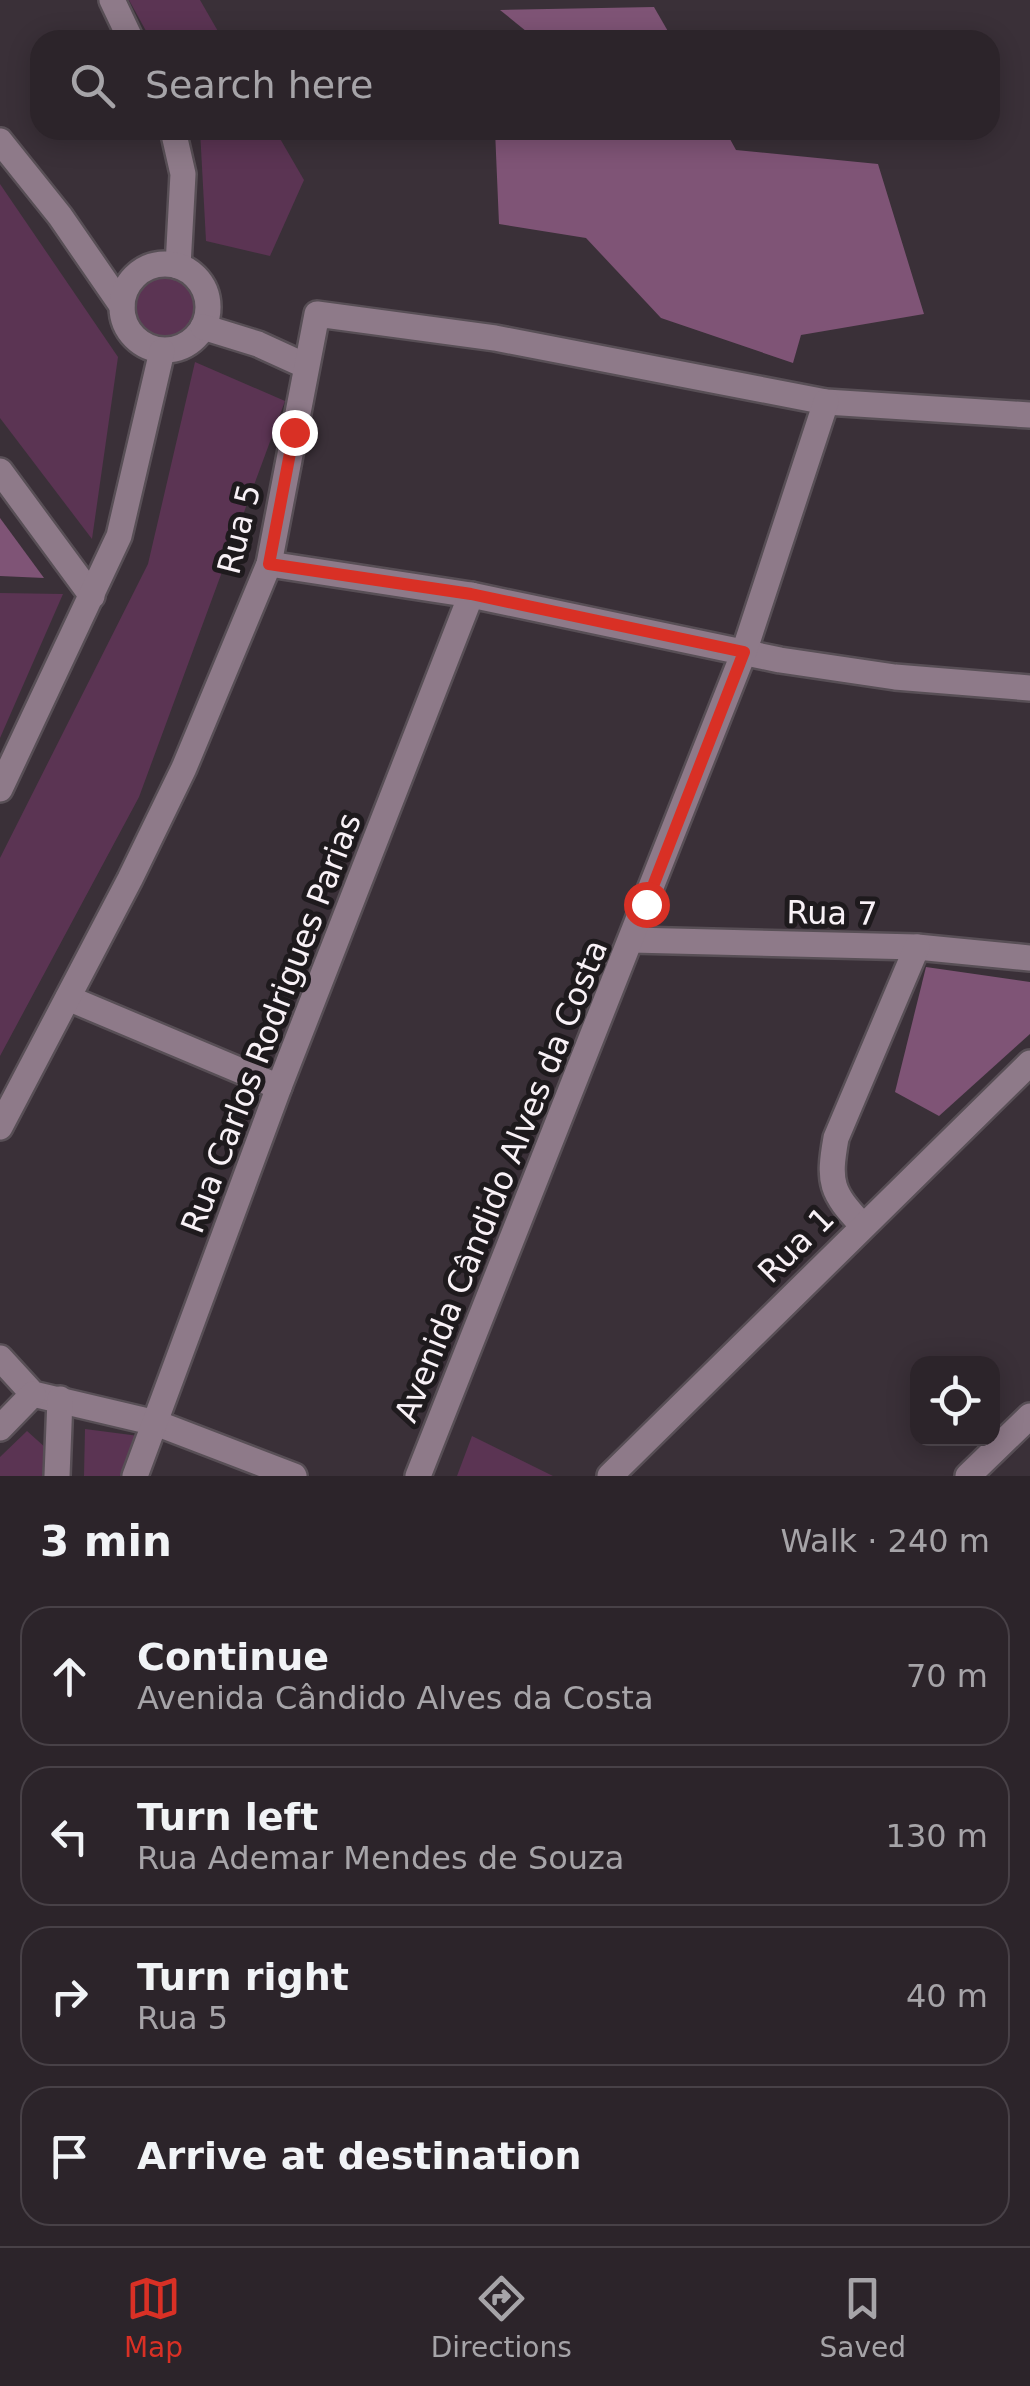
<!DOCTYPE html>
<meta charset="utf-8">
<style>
body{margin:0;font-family:"DejaVu Sans",sans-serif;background:#342c32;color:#f1f3f6}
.controls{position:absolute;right:30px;bottom:30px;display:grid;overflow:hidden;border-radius:20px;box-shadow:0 5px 25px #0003}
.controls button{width:90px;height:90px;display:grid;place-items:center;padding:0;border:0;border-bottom:2px solid #484147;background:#2c242a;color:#f1f3f6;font:50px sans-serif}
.stop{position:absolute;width:30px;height:30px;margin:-22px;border:8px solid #d93025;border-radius:50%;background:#fff}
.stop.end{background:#d93025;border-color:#fff;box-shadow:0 2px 10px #0008}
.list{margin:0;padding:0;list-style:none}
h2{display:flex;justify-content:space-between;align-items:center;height:130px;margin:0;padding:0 40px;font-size:42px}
h2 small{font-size:32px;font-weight:400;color:#a6a4a8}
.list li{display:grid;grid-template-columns:65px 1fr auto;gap:30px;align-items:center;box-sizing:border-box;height:140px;margin:0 20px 20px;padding:0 20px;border:2px solid #484147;border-radius:30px}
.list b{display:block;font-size:38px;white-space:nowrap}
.list p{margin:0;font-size:32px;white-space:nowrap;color:#a6a4a8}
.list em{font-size:32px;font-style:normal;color:#a6a4a8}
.icon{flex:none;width:55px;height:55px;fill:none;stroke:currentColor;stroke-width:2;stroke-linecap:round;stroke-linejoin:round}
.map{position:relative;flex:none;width:1030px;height:1476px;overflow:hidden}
.search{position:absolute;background:#2c242a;box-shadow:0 5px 25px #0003;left:30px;right:30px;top:30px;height:110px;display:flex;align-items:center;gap:25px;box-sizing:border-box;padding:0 35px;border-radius:30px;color:#a6a4a8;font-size:38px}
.sheet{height:770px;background:#2c242a}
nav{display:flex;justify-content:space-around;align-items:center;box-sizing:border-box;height:140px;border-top:2px solid #484147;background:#2c242a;font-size:28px;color:#a6a4a8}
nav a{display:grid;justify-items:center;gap:5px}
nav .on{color:#d93025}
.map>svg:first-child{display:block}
</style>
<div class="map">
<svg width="1030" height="1476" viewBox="0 0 1030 1476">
<rect width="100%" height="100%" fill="#3a3038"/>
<g fill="#5b3453">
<path d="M129,0H200L223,40H151Z"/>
<path d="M200,130H275L304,180L270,256L206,241Z"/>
<path d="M0,184L118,357L92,539L0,418Z"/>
<circle cx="165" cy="306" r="36"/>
<path d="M195,362L285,401L139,797L0,1056V858L148,564Z"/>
<path d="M0,593L63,594L0,738Z"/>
<path d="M85,1429L139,1436L122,1476H84Z"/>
<path d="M27,1431L47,1449L46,1476H0V1457Z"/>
<path d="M472,1436L553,1476H457Z"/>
</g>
<g fill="#7f5476">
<path d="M654,7L673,40H537L500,10Z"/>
<path d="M495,130H725L736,150L878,164L924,314L801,335L793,363L661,318L586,238L499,224Z"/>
<path d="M0,518L44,578L0,576Z"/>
<path d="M926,967L1030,982V1034L939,1116L895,1092Z"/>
</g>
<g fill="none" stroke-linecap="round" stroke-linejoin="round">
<defs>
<g id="minor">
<path d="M112,0L131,40"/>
<path d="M173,130L183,174L178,266"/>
<path d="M0,141L60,216L122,306"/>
<circle cx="165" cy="307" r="43"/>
<path d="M203,327L258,344L306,366"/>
<path d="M0,471L92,596"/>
<path d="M269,564L471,595L780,660L895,677L1030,688"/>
<path d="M0,789L119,536L162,351"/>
<path d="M632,940L917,947L1030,958"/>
<path d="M68,998L279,1087"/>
<path d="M0,1127L130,879L184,768L269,564L317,314L495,338L826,402L1030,415"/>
<path d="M862,1225C831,1192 828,1183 836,1138L917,947"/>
<path d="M0,1358L33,1394L156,1423L294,1476"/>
<path d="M0,1428L33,1394"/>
<path d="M57,1476L60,1399"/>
<path d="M135,1476L279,1087L471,595"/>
<path d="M418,1476L744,652L826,402"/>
<path d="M610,1476L1030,1063"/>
<path d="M968,1476L1030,1416"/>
</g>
</defs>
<use href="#minor" stroke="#584f56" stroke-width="30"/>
<use href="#minor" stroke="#8e7a89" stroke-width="25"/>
</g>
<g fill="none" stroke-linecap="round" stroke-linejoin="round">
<path stroke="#d93025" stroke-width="12" d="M294,432L269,564L471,594L744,652L646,904"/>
</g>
<g text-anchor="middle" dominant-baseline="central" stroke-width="10" stroke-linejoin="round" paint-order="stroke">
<g font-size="32" fill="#f8f1f6" stroke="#1e1a1d">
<text transform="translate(239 529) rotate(-76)">Rua 5</text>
<text transform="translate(832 913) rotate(1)">Rua 7</text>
<text transform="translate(271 1023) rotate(-69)">Rua Carlos Rodrigues Parias</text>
<text transform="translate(501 1181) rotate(-68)">Avenida Cândido Alves da Costa</text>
<text transform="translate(796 1245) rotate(-45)">Rua 1</text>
</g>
</g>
</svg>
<div class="controls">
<button><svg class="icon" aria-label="locate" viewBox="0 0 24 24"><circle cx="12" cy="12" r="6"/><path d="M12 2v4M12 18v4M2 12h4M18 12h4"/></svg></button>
</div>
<div class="stop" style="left:646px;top:904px"></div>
<div class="stop end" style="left:294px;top:432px"></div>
<div class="search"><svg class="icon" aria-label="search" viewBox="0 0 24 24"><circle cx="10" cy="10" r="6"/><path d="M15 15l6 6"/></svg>Search here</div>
</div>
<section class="sheet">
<h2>3 min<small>Walk · 240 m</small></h2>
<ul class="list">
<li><svg class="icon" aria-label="ahead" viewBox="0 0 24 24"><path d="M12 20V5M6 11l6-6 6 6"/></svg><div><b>Continue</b><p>Avenida Cândido Alves da Costa</p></div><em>70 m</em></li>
<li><svg class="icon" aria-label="left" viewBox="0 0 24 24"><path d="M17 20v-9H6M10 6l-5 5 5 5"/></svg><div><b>Turn left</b><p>Rua Ademar Mendes de Souza</p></div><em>130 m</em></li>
<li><svg class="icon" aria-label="right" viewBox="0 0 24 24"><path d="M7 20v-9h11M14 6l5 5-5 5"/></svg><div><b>Turn right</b><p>Rua 5</p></div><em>40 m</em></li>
<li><svg class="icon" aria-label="arrive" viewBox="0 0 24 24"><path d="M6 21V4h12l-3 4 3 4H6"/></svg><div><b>Arrive at destination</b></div></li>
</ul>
</section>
<nav>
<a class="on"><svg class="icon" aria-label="map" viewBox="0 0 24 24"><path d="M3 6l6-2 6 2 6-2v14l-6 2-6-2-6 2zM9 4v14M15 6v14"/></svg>Map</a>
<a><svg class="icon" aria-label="directions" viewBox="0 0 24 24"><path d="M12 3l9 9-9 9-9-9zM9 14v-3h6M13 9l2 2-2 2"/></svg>Directions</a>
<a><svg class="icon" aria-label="saved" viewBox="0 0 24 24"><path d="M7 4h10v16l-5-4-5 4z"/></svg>Saved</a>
</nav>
